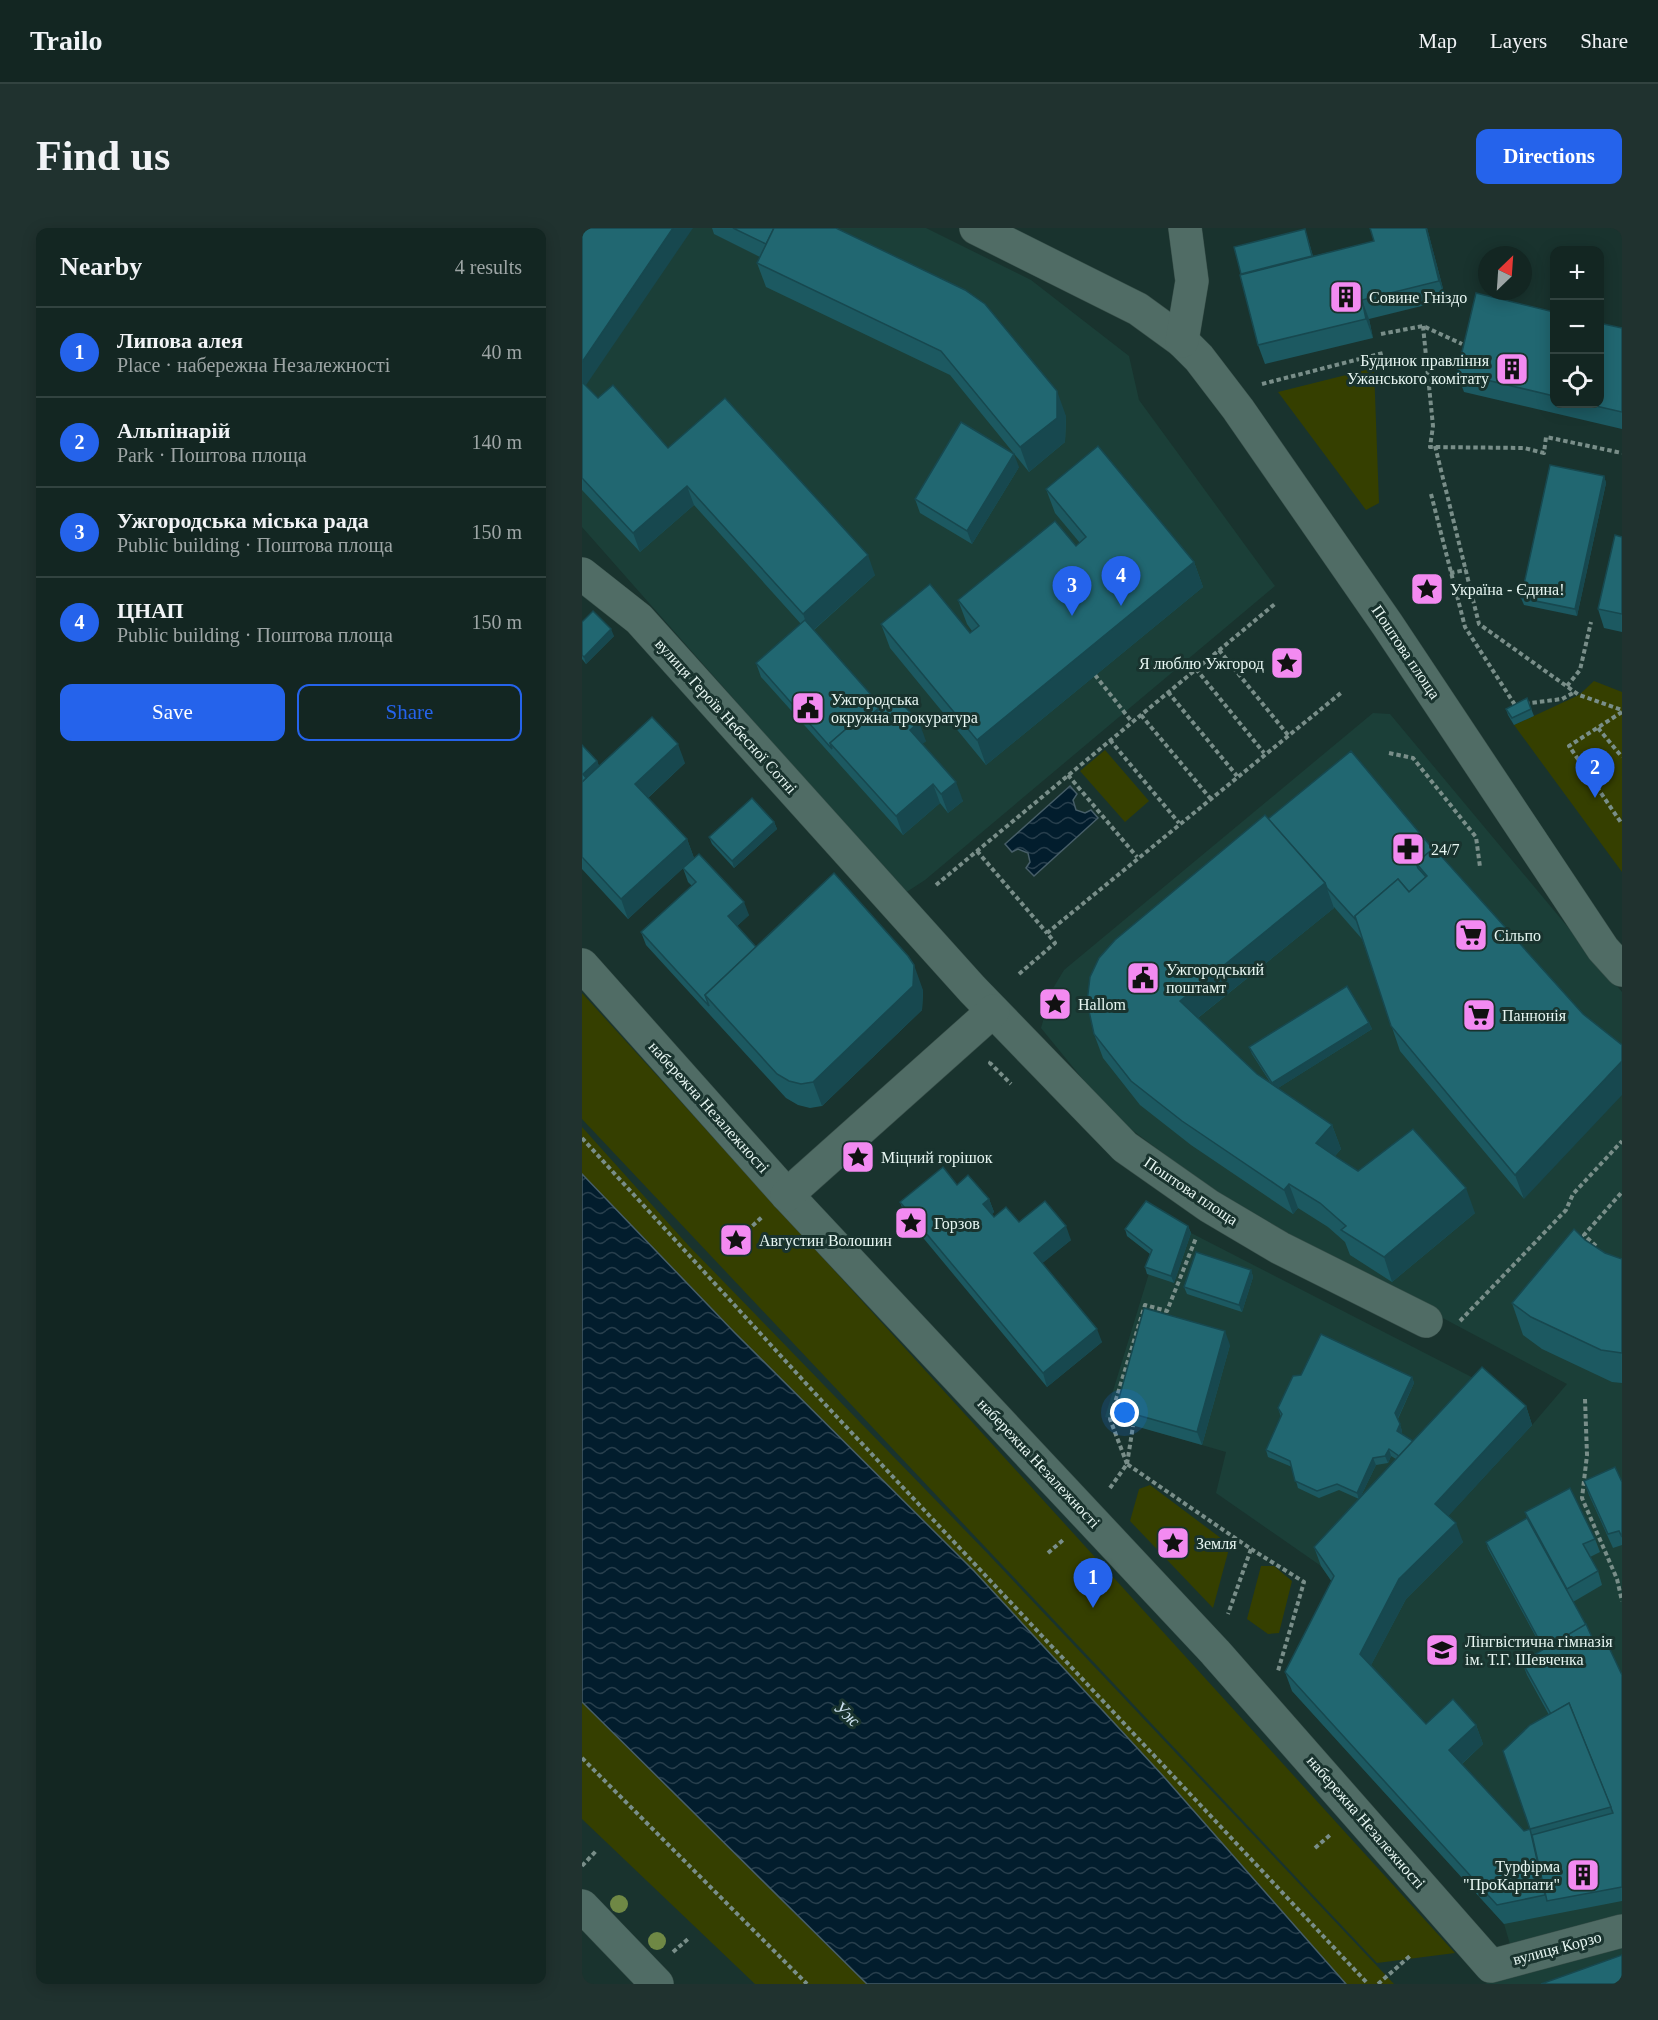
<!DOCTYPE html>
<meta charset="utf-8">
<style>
body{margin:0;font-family:Georgia,serif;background:#20322f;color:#f1f3f6}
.controls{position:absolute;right:18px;top:18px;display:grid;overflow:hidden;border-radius:12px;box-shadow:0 3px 15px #0003}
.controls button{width:54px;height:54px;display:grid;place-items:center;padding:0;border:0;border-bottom:2px solid #324340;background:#132622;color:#f1f3f6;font:30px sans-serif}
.compass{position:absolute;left:896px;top:18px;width:54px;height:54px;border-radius:50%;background:#132622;box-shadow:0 3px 15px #0003;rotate:25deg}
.you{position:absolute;left:543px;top:1185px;width:21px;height:21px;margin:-15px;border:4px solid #fff;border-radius:50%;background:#1a73e8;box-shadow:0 0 0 9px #1a73e833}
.badge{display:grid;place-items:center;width:39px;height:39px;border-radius:50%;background:#2563eb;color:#fff;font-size:20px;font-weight:700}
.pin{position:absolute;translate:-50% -50px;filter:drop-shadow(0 2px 3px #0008)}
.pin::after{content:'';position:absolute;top:32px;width:21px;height:18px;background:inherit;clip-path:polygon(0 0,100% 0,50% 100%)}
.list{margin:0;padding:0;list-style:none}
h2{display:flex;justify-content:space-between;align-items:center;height:78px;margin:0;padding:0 24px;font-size:26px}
h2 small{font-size:20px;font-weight:400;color:#9da5a5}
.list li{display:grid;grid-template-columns:39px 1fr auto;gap:18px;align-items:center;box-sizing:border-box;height:90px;padding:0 24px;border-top:2px solid #324340}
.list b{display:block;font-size:22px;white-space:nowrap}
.list p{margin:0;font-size:20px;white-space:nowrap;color:#9da5a5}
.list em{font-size:20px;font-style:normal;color:#9da5a5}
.actions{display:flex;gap:12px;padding:18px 24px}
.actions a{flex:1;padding:14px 0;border:2px solid #2563eb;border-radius:12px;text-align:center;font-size:21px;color:#2563eb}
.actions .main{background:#2563eb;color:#fff}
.icon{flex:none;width:33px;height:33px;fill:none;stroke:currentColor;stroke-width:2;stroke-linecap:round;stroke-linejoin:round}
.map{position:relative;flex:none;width:1040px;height:1756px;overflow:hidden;border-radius:12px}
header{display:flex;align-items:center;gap:36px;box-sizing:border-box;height:84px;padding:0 30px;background:#132622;border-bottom:2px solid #324340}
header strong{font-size:28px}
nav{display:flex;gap:33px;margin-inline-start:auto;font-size:21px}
.intro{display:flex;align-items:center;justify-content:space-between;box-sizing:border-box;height:144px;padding:0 36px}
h1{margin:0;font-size:42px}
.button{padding:15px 27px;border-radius:12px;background:#2563eb;color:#fff;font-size:21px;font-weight:700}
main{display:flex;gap:36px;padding:0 36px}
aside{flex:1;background:#132622;border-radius:12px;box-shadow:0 3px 15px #0003}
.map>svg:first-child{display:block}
</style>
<header>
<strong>Trailo</strong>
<nav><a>Map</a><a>Layers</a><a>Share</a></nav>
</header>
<div class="intro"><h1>Find us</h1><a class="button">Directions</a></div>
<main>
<aside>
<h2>Nearby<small>4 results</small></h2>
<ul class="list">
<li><span class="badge">1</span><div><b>Липова алея</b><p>Place · набережна Незалежності</p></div><em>40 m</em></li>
<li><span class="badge">2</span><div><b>Альпінарій</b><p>Park · Поштова площа</p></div><em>140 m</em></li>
<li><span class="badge">3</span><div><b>Ужгородська міська рада</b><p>Public building · Поштова площа</p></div><em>150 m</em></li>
<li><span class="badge">4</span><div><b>ЦНАП</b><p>Public building · Поштова площа</p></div><em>150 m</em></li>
</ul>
<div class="actions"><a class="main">Save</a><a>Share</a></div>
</aside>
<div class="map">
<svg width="1040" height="1756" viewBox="0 0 1040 1756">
<defs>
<pattern id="water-waves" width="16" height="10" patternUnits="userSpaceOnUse" patternTransform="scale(1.5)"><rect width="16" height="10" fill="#021d2d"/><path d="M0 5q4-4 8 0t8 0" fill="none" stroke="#273e4c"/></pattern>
</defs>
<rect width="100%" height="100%" fill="#19332e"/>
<g fill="#1b3f38">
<path d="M0,0H344L449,52L547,128L557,172L693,358L343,652L323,665L0,299Z"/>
<path d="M791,485L808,486L1040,764V1756H903L936,1743L922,1696L710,1463L759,1367L739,1338L634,1265L644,1224L523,1189L572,1029L545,1008L609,1005L615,1008L907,1158L950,1197L985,1156L761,1037L629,961L530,887L459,800L470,762L482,742Z"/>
</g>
<g fill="#353f00">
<path d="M792,140L797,275L784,282L696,164Z"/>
<path d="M1012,453L1040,464V644L932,497L997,467Z"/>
<path d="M523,522L567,573L543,594L498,543Z"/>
<path d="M0,765L873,1725L795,1735L0,891Z"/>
<path d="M0,899L106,1017L406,1326L812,1756H764L582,1549L392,1343L152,1104L0,946Z"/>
<path d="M568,1257L648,1317L631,1380L548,1293L557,1261Z"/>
<path d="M679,1338H692L710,1353L697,1405L686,1406L665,1391Z"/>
<path d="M0,1474L23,1495L285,1756H173L0,1591Z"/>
</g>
<g fill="url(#water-waves)" stroke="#475e68" stroke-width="1.5">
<path d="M488,558L495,566L491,572L494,582L503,585L509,582L516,590L452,648L444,640L448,634L446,625L436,621L430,624L423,616Z"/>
<path d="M0,946L152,1104L392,1343L582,1549L764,1756H285L0,1474Z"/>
</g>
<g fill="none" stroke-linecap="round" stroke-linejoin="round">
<defs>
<g id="street">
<path d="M394,0L556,81L600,113L617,130L656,181L805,396L1021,721L1040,742"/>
<path d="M600,113L610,53L603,0"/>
<path d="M0,346L57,391L390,761L543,919L627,978L698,1020L844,1093"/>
<path d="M0,737L205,967L633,1424L909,1738L1040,1703"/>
<path d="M205,967L411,783"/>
<path d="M0,1678L75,1756"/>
</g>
</defs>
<use href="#street" stroke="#39504b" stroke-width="34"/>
<g stroke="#798e89" stroke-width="4" stroke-dasharray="4.5 3" stroke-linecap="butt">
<path d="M841,98L851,198L848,219L942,220L962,225L964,209L1040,225"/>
<path d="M799,106L841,98L880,116"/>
<path d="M680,156L801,125"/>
<path d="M853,218L897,396L997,467L1040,482"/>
<path d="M849,266L883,399L933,477L980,471L993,464"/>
<path d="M868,345L884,342"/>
<path d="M637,422L706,507"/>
<path d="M614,441L682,525"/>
<path d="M513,447L550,494"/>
<path d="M985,458L998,442L1009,394"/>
<path d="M586,464L655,548"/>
<path d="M1040,484L987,518L1040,596"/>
<path d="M559,487L628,570"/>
<path d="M1016,500L1040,529"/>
<path d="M528,512L597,595"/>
<path d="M807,525L831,530L894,609L898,639"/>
<path d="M486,547L555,629"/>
<path d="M395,623L465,705"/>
<path d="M354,657L694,375"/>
<path d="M437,746L473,715L465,705L760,464"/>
<path d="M409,834L408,835L429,856"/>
<path d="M0,910L240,1173L786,1756"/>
<path d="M165,1003L180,989"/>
<path d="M1014,1018L1002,1007L1040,964"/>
<path d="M878,1093L984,982L991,966L1040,913"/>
<path d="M1003,1171L1005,1227L1000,1270L1035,1351L1040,1373"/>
<path d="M545,1236L528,1191L563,1077L585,1083L614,1010"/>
<path d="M545,1236L551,1198"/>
<path d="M528,1260L545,1236L669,1321L646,1386"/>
<path d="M669,1321L722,1354L696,1443"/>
<path d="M466,1325L481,1312"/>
<path d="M0,1530L225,1756"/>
<path d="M733,1620L748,1607"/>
<path d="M0,1638L14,1623"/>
<path d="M91,1724L106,1711"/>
<path d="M796,1756L828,1728"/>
</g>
<use href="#street" stroke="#506c65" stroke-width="33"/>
</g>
<g fill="#6f8845">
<circle cx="37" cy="1676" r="9"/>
<circle cx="75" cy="1713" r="9"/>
</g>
<g fill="#1c5961" fill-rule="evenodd">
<path d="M0,0L4,158L16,170L86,220L293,347L232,402L300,480L344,513L340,516L381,573L366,585L358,575L321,607L179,449L174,435L219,396L112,277L58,324L0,262Z"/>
<path d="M130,0H254L484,188L483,214L447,244L368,147L184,59L175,35L178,29L132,6Z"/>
<path d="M845,0L864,72L787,91L791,110L683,136L676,117L723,1L731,28Z"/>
<path d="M972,84V176H1017L1040,100V201L882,164L875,145Z"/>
<path d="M437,239L390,316L338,285L333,271Z"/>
<path d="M1022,248L1024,255L995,388L942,377L939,370Z"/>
<path d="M464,261L612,334L621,359L404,537L308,420L299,396L388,405L390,403L385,396L376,372L494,318L498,315L473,285Z"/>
<path d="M1040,309V404L1022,400L1016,381Z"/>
<path d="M0,394L32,408L4,436L0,431Z"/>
<path d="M945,470L952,488L932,497L926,487L924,481Z"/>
<path d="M0,517L15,533L17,538L103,535L66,570L105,611L112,630L46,691L0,641Z"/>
<path d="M686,591L851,621L942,971L818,823L780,711L752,679V680L616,790L675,846L688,854L670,826L667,819L787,795L790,801L696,860L750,897L759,921L753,928L776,943L893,985L810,1054L768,1027L763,1014L746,999L716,980L711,986L609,917L558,877L521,830L512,806Z"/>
<path d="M192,594L195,601L152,640L130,616L127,609Z"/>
<path d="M101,640L167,687L155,698L174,719L341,762L340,782L240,878L228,880L216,877L204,870L64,717L59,704L110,658L106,654Z"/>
<path d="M375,957L407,971L412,984L410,986L412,989L437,994L489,1012L460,1035L520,1114L465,1159L323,988L318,974Z"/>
<path d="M606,998L609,1005L592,1055L565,1046L563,1039L568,1026L545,1008L543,1001Z"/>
<path d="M1003,1012L1023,1025L1040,1031V1155L1030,1154L960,1121L941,1107L930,1075Z"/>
<path d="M669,1042L671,1049L660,1084L605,1066L602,1059Z"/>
<path d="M648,1117L620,1217L539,1194L534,1181Z"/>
<path d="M830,1149L832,1155L816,1191L820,1203L819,1206L831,1213L944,1178L950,1197L866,1288L881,1314L824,1371L789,1437L844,1496L894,1497L901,1516L880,1536L942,1603L948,1601L967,1487L945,1447L940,1434L961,1422L906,1321L904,1314L945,1290L943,1284L1013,1311L1018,1324L1008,1329L1016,1343L1020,1357L991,1374L1013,1416L1040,1447V1673L922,1696L710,1463L703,1444L750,1354L739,1338L732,1319L777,1271L757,1262L737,1270L716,1260L710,1239L686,1229L684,1222L699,1189L696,1180ZM809,1228L814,1231L778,1270L794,1237L806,1235Z"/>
<path d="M1002,1253L1040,1254V1317L1031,1320L1007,1267Z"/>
</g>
<g fill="#17484f">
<path d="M91,0H111L0,163V134Z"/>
<path d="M844,0H845L864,72L857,53Z"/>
<path d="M780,72L787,91L791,110L784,91Z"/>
<path d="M475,163L484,188L483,214L447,244L438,219Z"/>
<path d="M432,226L437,239L390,316L385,303Z"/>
<path d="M1022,248L1024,255L995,388L993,381Z"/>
<path d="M105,258L112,277L58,324L51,305Z"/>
<path d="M286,327L293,347L228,405L221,386Z"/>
<path d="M612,334L621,359L404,537L395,512Z"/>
<path d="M29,401L32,408L4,436L2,429Z"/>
<path d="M299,478L304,491L252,519Z"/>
<path d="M337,494L344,513L335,521L328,502Z"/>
<path d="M96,516L103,535L60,575L53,556Z"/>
<path d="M15,533L18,540L3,553L1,546Z"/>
<path d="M374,554L381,573L366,585L359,566Z"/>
<path d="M351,556L358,575L321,607L314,588Z"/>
<path d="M192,594L195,601L152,640L150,633Z"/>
<path d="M105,611L112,630L46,691L39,671Z"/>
<path d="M743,655L752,680L607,797L598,773Z"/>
<path d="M162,674L167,687L151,702L146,688Z"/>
<path d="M332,737L341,762L340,782L240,878L231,854Z"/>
<path d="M787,795L790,801L693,862L690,855Z"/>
<path d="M1040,833V867L942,971L933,947Z"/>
<path d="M750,897L759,921L743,939L734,915Z"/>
<path d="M707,956L716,980L711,986L702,962Z"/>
<path d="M884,960L893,985L810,1054L802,1029Z"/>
<path d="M407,971L412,984L406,989L401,976Z"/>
<path d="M484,998L489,1012L457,1038L452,1025Z"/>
<path d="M606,998L609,1005L592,1055L589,1048Z"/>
<path d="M669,1042L671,1049L660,1084L657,1077Z"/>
<path d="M515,1101L520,1114L465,1159L461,1145Z"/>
<path d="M643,1103L648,1117L620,1217L615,1204Z"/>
<path d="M830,1149L832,1155L815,1192L813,1185Z"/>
<path d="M944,1178L950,1197L860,1295L853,1276Z"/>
<path d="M818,1196L820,1203L817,1210L815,1203Z"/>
<path d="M807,1221L809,1228L806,1235L803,1228Z"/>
<path d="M791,1230L794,1237L777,1272L775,1265Z"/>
<path d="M874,1295L881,1314L824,1371L785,1445L778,1426L817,1351Z"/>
<path d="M894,1497L901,1516L874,1541L867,1522Z"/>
</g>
<g fill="#216771" stroke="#17484f" stroke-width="1.5">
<path d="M0,0L3,2L5,0H91L0,134Z"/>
<path d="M151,0H192L184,16Z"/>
<path d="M192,0H254L383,62L403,76L475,163V190L438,219L359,123L175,35Z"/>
<path d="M788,0H844L857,53L780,72L784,91L676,117L658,47L792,13Z"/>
<path d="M723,1L730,28L659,46L652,19Z"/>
<path d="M894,65L972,84V168L875,145Z"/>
<path d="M1017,95L1040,100V184L1005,176H1017Z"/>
<path d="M0,154L16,170L31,157L86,220L143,170L286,327L221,386L105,258L51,305L0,250Z"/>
<path d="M379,194L432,226L385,303L333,271Z"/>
<path d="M516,218L612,334L395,512L299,396L348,356L388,405L397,398L376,372L473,293L494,318L504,309L464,261Z"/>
<path d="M968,237L1022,248L993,381L939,370Z"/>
<path d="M1033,307L1040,309V386L1016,381Z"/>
<path d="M11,383L29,401L2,429L0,427V394Z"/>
<path d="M223,392L299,478L283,492L279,488L248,515L250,521L174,435Z"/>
<path d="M313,468L337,494L328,502L374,554L359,566L351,556L314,588L248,515L279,488L284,493Z"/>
<path d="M945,470L949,481L930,490L924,481Z"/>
<path d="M70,489L96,516L53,556L105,611L39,671L0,629V554Z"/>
<path d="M0,517L15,533L1,546L4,550L0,554Z"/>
<path d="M769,523L851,621L834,635L836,640L844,649L827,664L816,651L773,688L774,692L745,660L743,655L686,591Z"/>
<path d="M170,570L192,594L150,633L127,609Z"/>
<path d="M683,587L743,655L598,773L675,846L750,897L734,915L754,929L776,943L831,901L884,960L802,1029L759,1002L764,998L738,975L707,956L702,962L600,893L549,853L512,806L505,774L508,749L517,730L533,712Z"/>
<path d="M852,620L1001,786L1040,817V833L933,947L809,798L773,688L816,651L827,664L845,648L834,635Z"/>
<path d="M117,626L162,674L146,688L174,719L123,767L127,778L59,704L114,654L101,640Z"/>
<path d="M252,645L326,728L332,737L331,758L231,854L219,856L207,853L195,846L123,767Z"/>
<path d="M765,758L787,795L690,855L667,819Z"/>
<path d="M361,939L375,957L386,947L407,971L401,976L412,989L424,979L437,994L463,973L484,998L452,1025L515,1101L461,1145L318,974Z"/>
<path d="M564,973L606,998L589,1048L563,1039L570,1022L543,1001Z"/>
<path d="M992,1001L1003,1012L1023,1025L1040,1031V1125L1019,1122L949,1089L930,1075Z"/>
<path d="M614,1024L669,1042L657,1077L602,1059Z"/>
<path d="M562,1080L643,1103L615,1204L534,1181Z"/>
<path d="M739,1106L830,1149L813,1185L818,1196L815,1203L831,1213L817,1228L807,1221L803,1228L791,1230L775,1265L755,1256L735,1263L713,1253L708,1233L684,1222L700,1186L696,1180L711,1148L719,1147Z"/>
<path d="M900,1139L944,1178L853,1276L874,1295L817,1351L778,1426L844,1496L871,1471L894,1497L867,1522L942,1603L948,1601L963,1667L915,1677L703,1444L752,1348L732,1319Z"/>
<path d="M1033,1239L1040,1254V1309L1037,1303L1026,1306L1002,1253Z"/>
<path d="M988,1260L1013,1311L1001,1316L1016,1343L985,1361L943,1284Z"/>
<path d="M945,1290L1004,1397L962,1421L904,1314Z"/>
<path d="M1004,1396L1013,1416L1023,1411L1040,1447V1659L965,1673L950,1607L1031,1585L987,1475L969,1486L940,1434Z"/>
<path d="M987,1475L1029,1579L948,1601L921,1523L948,1497Z"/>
<path d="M1040,1727V1756H959Z"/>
</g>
<defs>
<symbol id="building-square" viewBox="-11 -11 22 22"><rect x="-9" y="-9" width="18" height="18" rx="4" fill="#f38af1" stroke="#19332e"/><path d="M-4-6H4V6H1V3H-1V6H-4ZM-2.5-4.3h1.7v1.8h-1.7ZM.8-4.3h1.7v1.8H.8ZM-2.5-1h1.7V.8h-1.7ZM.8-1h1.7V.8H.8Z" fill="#111"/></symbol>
<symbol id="sight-square" viewBox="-11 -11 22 22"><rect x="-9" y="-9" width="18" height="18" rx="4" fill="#f38af1" stroke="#19332e"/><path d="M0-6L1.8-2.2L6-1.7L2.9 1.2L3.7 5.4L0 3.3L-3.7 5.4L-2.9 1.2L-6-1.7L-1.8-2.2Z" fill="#111"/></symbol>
<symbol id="civic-square" viewBox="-11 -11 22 22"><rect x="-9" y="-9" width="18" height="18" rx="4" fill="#f38af1" stroke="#19332e"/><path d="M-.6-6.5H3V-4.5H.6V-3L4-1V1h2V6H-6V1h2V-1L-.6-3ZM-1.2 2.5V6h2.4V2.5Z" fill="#111"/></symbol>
<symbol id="pharmacy-square" viewBox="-11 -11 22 22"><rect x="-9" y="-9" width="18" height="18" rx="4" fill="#f38af1" stroke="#19332e"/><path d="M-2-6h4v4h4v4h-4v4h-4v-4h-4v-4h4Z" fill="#111"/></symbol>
<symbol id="supermarket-square" viewBox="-11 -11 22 22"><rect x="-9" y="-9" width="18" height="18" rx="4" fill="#f38af1" stroke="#19332e"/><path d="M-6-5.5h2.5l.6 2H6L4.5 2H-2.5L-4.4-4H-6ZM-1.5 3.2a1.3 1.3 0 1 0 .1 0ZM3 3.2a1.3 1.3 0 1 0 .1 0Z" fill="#111"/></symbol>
<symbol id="school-square" viewBox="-11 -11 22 22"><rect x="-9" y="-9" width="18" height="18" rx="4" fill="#f38af1" stroke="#19332e"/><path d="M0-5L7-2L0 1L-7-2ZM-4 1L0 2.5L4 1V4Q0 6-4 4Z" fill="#111"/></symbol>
</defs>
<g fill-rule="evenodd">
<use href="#building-square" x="745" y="50" width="38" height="38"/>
<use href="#building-square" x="911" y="122" width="38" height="38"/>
<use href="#sight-square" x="826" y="342" width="38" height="38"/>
<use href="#sight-square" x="686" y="416" width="38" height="38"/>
<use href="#civic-square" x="207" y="461" width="38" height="38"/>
<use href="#pharmacy-square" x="807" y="602" width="38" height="38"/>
<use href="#supermarket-square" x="870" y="688" width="38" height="38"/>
<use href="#civic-square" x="542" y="731" width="38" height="38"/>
<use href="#sight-square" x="454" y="757" width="38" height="38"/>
<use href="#supermarket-square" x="878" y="768" width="38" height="38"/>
<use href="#sight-square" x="257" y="910" width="38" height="38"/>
<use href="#sight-square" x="310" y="976" width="38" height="38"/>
<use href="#sight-square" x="135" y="993" width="38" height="38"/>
<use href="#sight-square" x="572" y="1296" width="38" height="38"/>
<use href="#school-square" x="841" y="1403" width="38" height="38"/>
<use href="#building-square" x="982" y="1628" width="38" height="38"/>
</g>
<g text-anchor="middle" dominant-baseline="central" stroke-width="6" stroke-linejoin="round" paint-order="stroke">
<g font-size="16" fill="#e7f6f2" stroke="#19332e" text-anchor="start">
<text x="787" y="69">Совине Гніздо</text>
<text x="907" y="132" text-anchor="end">Будинок правління<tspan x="907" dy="18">Ужанського комітату</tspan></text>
<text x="868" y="361">Україна - Єдина!</text>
<text x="682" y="435" text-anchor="end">Я люблю Ужгород</text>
<text x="249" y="471">Ужгородська<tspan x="249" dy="18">окружна прокуратура</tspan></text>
<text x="849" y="621">24/7</text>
<text x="912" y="707">Сільпо</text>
<text x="584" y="741">Ужгородський<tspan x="584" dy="18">поштамт</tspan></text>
<text x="496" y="776">Hallom</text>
<text x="920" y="787">Паннонія</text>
<text x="299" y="929">Міцний горішок</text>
<text x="352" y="995">Горзов</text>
<text x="177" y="1012">Августин Волошин</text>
<text x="614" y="1315">Земля</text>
<text x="883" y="1413">Лінгвістична гімназія<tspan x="883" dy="18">ім. Т.Г. Шевченка</tspan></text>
<text x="978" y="1638" text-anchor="end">Турфірма<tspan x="978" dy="18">"ПроКарпати"</tspan></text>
</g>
<g font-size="16" fill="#e7f6f2" stroke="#19332e">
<text transform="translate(824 424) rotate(56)">Поштова площа</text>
<text transform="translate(144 488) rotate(48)">вулиця Героїв Небесної Сотні</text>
<text transform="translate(127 879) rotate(48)">набережна Незалежності</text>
<text transform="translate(609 963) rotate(34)">Поштова площа</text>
<text transform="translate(457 1235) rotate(47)">набережна Незалежності</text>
<text transform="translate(784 1594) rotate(49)">набережна Незалежності</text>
<text transform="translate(975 1720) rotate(-15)">вулиця Корзо</text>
</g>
<g font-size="18" font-style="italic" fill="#cde2f0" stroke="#19332e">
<text transform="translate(265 1486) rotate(43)">Уж</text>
</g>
</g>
</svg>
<div class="controls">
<button>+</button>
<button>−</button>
<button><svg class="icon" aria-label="locate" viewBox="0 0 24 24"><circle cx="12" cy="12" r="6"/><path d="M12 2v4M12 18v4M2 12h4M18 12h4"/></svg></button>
</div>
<svg class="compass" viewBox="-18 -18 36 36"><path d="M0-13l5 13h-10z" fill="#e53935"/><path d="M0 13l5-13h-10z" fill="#9da5a5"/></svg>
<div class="you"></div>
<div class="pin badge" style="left:511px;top:1380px">1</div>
<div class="pin badge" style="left:1013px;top:570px">2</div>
<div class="pin badge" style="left:490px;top:388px">3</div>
<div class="pin badge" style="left:539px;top:378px">4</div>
</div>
</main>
